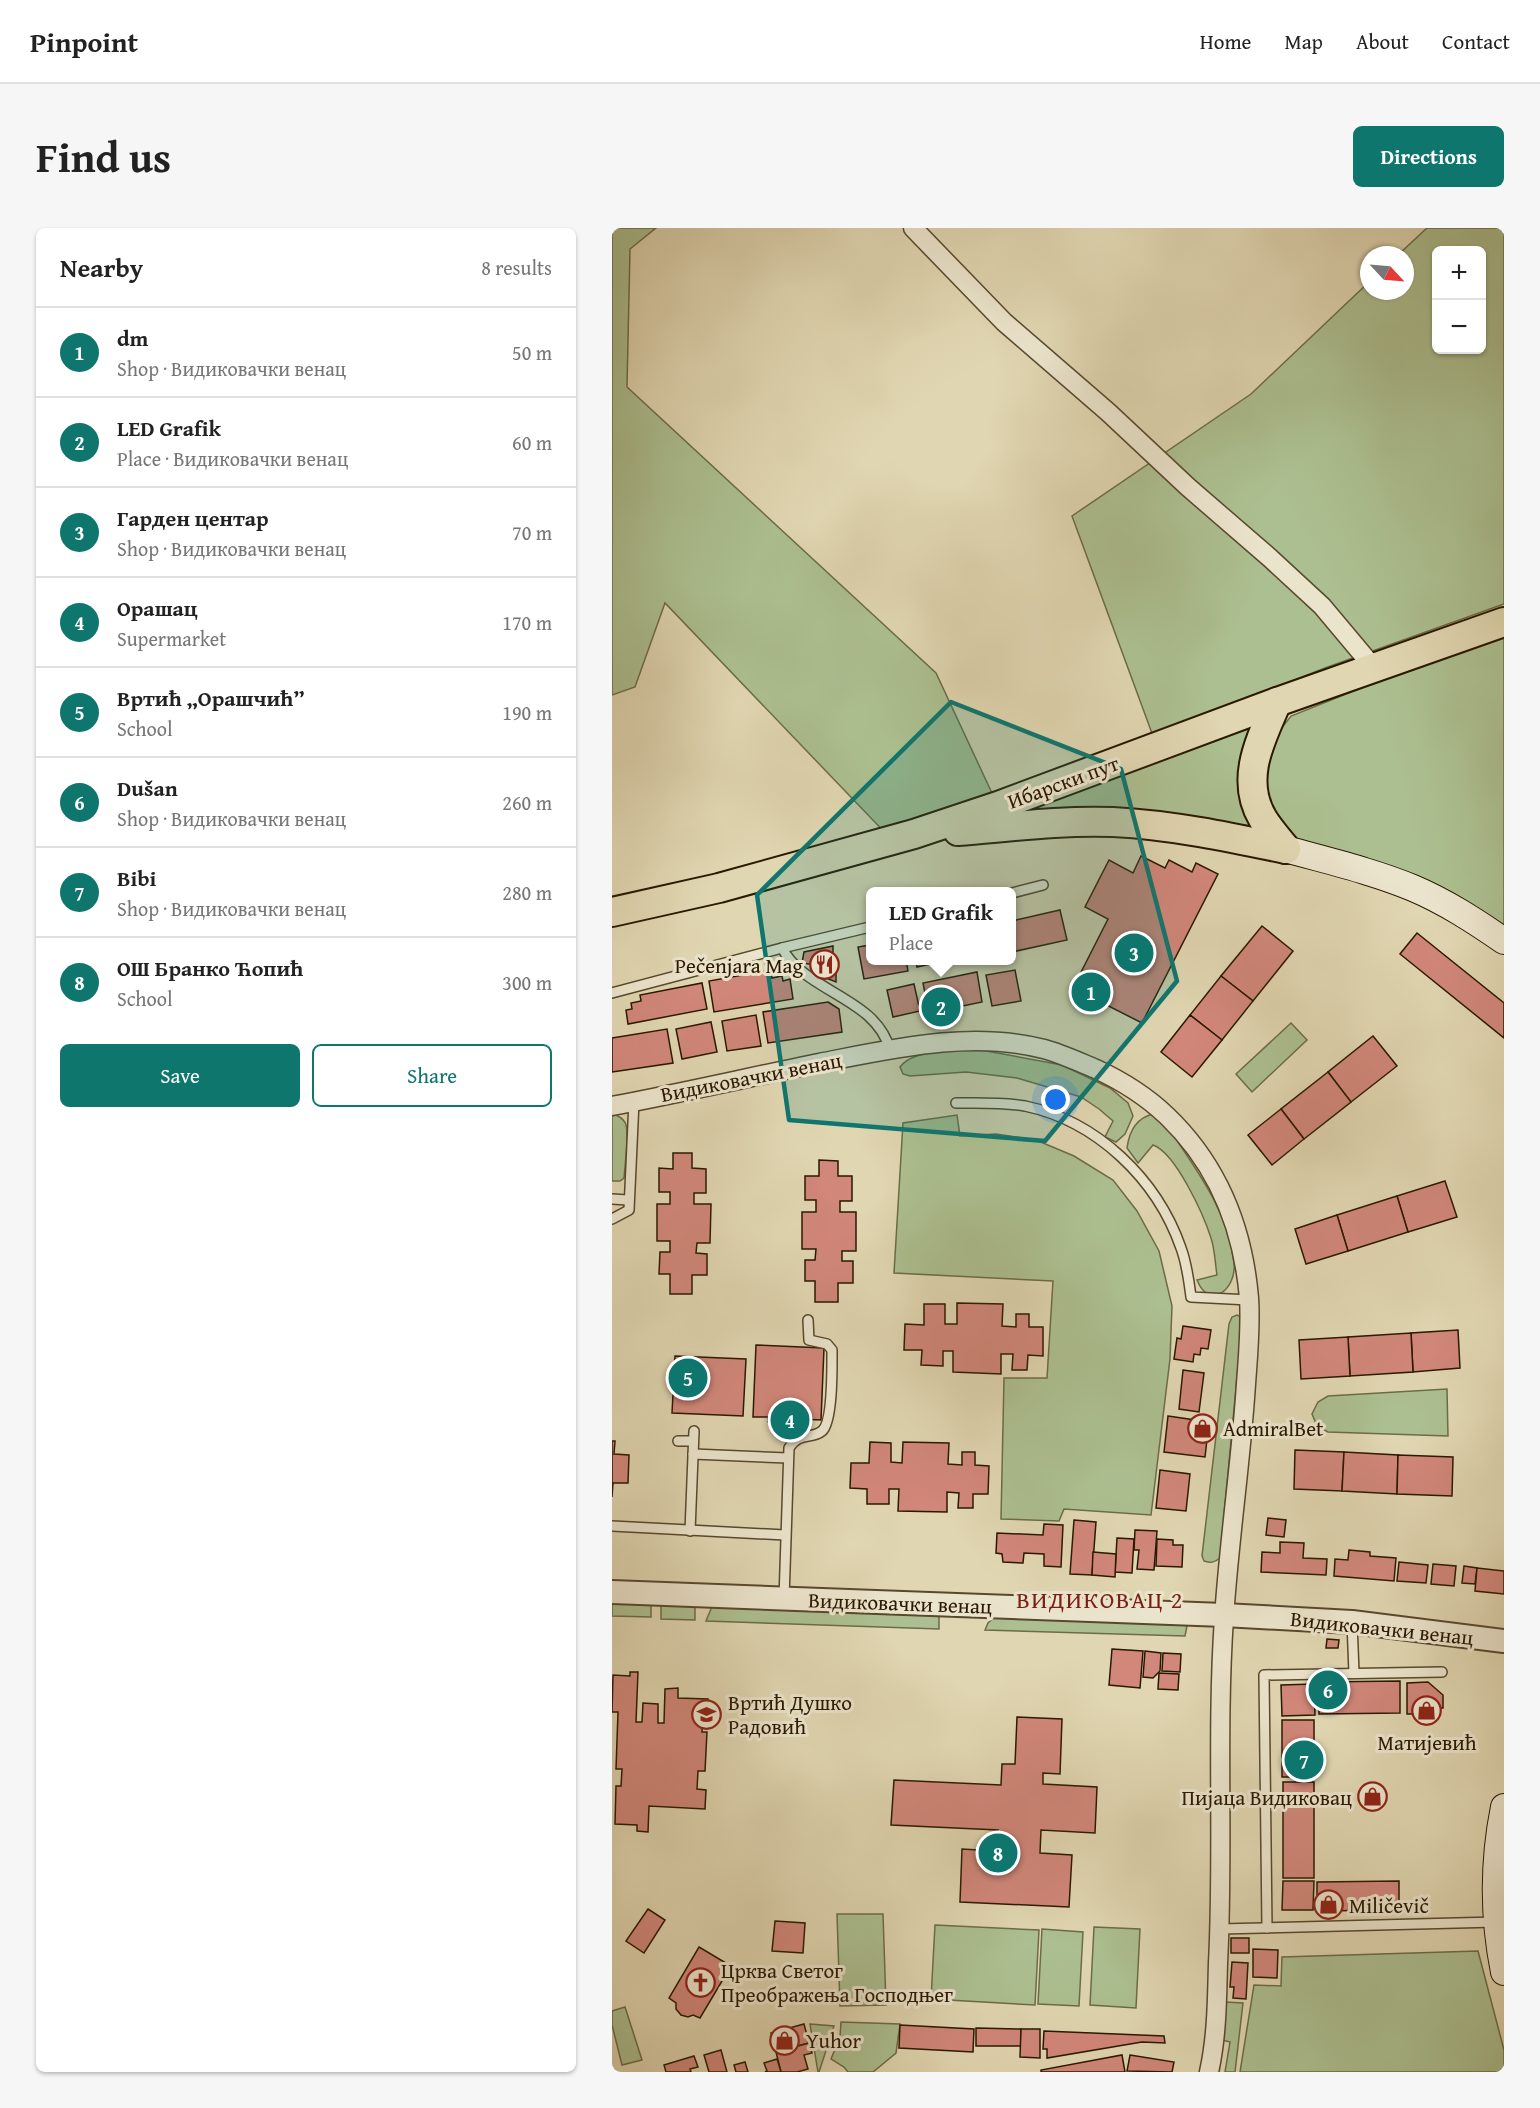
<!DOCTYPE html>
<meta charset="utf-8">
<style>
body{margin:0;font-family:"Gentium Book Plus",serif;background:#f6f6f6;color:#222}
.controls{position:absolute;right:18px;top:18px;display:grid;overflow:hidden;border-radius:9px;box-shadow:0 2px 4px #0004}
.controls button{width:54px;height:54px;display:grid;place-items:center;padding:0;border:0;border-bottom:2px solid #e0e0e0;background:#fff;color:#222;font:30px sans-serif}
.compass{position:absolute;left:748px;top:18px;width:54px;height:54px;border-radius:50%;background:#fff;box-shadow:0 2px 4px #0004;rotate:116deg}
.you{position:absolute;left:444px;top:872px;width:21px;height:21px;margin:-15px;border:4px solid #fff;border-radius:50%;background:#1a73e8;box-shadow:0 0 0 9px #1a73e833}
.badge{display:grid;place-items:center;width:39px;height:39px;border-radius:50%;background:#0f766e;color:#fff;font-size:20px;font-weight:700}
.pin{position:absolute;translate:-50% -50%;border:3px solid #fff;box-shadow:0 2px 6px #0006}
.popup{position:absolute;left:254px;top:659px;width:150px;height:78px;box-sizing:border-box;display:grid;place-content:center;border-radius:9px;background:#fff;filter:drop-shadow(0 2px 4px #0005);font-size:20px;white-space:nowrap;color:#767676}
.popup b{font-size:22px;color:#222}
.popup::after{content:'';position:absolute;left:50%;top:100%;margin-left:-12px;border:12px solid transparent;border-top-color:#fff}
.list{margin:0;padding:0;list-style:none}
h2{display:flex;justify-content:space-between;align-items:center;height:78px;margin:0;padding:0 24px;font-size:26px}
h2 small{font-size:20px;font-weight:400;color:#767676}
.list li{display:grid;grid-template-columns:39px 1fr auto;gap:18px;align-items:center;box-sizing:border-box;height:90px;padding:0 24px;border-top:2px solid #e0e0e0}
.list b{display:block;font-size:22px;white-space:nowrap}
.list p{margin:0;font-size:20px;white-space:nowrap;color:#767676}
.list em{font-size:20px;font-style:normal;color:#767676}
.actions{display:flex;gap:12px;padding:18px 24px}
.actions a{flex:1;padding:14px 0;border:2px solid #0f766e;border-radius:9px;text-align:center;font-size:21px;color:#0f766e}
.actions .main{background:#0f766e;color:#fff}
.map{position:relative;flex:none;width:892px;height:1844px;overflow:hidden;border-radius:9px}
header{display:flex;align-items:center;gap:36px;box-sizing:border-box;height:84px;padding:0 30px;background:#fff;border-bottom:2px solid #e0e0e0}
header strong{font-size:28px}
nav{display:flex;gap:33px;margin-inline-start:auto;font-size:21px}
.intro{display:flex;align-items:center;justify-content:space-between;box-sizing:border-box;height:144px;padding:0 36px}
h1{margin:0;font-size:42px}
.button{padding:15px 27px;border-radius:9px;background:#0f766e;color:#fff;font-size:21px;font-weight:700}
main{display:flex;gap:36px;padding:0 36px}
aside{flex:1;background:#fff;border-radius:9px;box-shadow:0 2px 4px #0004}
.map>svg:first-child{display:block}
</style>
<header>
<strong>Pinpoint</strong>
<nav><a>Home</a><a>Map</a><a>About</a><a>Contact</a></nav>
</header>
<div class="intro"><h1>Find us</h1><a class="button">Directions</a></div>
<main>
<aside>
<h2>Nearby<small>8 results</small></h2>
<ul class="list">
<li><span class="badge">1</span><div><b>dm</b><p>Shop · Видиковачки венац</p></div><em>50 m</em></li>
<li><span class="badge">2</span><div><b>LED Grafik</b><p>Place · Видиковачки венац</p></div><em>60 m</em></li>
<li><span class="badge">3</span><div><b>Гарден центар</b><p>Shop · Видиковачки венац</p></div><em>70 m</em></li>
<li><span class="badge">4</span><div><b>Орашац</b><p>Supermarket</p></div><em>170 m</em></li>
<li><span class="badge">5</span><div><b>Вртић „Орашчић”</b><p>School</p></div><em>190 m</em></li>
<li><span class="badge">6</span><div><b>Dušan</b><p>Shop · Видиковачки венац</p></div><em>260 m</em></li>
<li><span class="badge">7</span><div><b>Bibi</b><p>Shop · Видиковачки венац</p></div><em>280 m</em></li>
<li><span class="badge">8</span><div><b>ОШ Бранко Ћопић</b><p>School</p></div><em>300 m</em></li>
</ul>
<div class="actions"><a class="main">Save</a><a>Share</a></div>
</aside>
<div class="map">
<svg width="892" height="1844" viewBox="0 0 892 1844">
<rect width="100%" height="100%" fill="#e0d6b1"/>
<filter id="stains"><feTurbulence type="fractalNoise" baseFrequency=".00333" numOctaves="4"/><feColorMatrix values="0 0 0 0 .2 0 0 0 0 .09 0 0 0 0 .02 0 0 0 .5 -.17"/></filter>
<radialGradient id="worn" r=".72"><stop offset=".6" stop-color="#630" stop-opacity="0"/><stop offset="1" stop-color="#630" stop-opacity=".3"/></radialGradient>
<g fill="#acbf90" stroke="#6b6c48" stroke-width="1.5" fill-rule="evenodd">
<path d="M0,0H44L18,21L15,159L324,445L386,578L280,612L53,375L23,459L0,467Z"/>
<path d="M815,0H892V376L713,440L541,508L460,288L639,166L757,54V63H793V27H786ZM825,22H870V122H825Z"/>
<path d="M892,409V710L689,616L664,595L650,561L654,520L679,488L809,436Z"/>
<path d="M646,495L634,536L665,616L557,585L393,590Z"/>
<path d="M679,795L695,812L640,864L624,846Z"/>
<path d="M337,822H369L450,837L498,860L516,875L521,888L513,906L504,914L493,909L501,893L487,881L469,869L405,850L354,844L298,848L291,846L288,839C299,825 321,825 337,822Z"/>
<path d="M541,886L551,892C580,936 616,980 622,1035C625,1060 598,1084 585,1052L605,1047C603,1035 603,1022 599,1010C592,988 564,925 541,917L526,935L515,920C517,905 524,890 541,886Z"/>
<path d="M4,887C8,889 13,892 14,897C17,907 13,937 12,950L8,953H0V888Z"/>
<path d="M345,887L348,908L384,906L424,912L462,928L501,952L525,983L547,1023L560,1078L558,1131L539,1287L452,1281L447,1293L389,1291L392,1150H435L441,1053L282,1045L291,895Z"/>
<path d="M625,1087L629,1089L630,1096L608,1330C602,1335 599,1335 592,1333L590,1328L617,1096L620,1089Z"/>
<path d="M835,1161L836,1208L716,1204L705,1198L700,1186L706,1174L716,1168Z"/>
<path d="M0,1371L39,1373V1389L0,1388Z"/>
<path d="M49,1374L83,1376V1392L49,1391Z"/>
<path d="M101,1376L327,1386V1401L94,1393Z"/>
<path d="M386,1386L569,1395L575,1398L573,1408L373,1402L376,1395Z"/>
<path d="M225,1686H271L274,1777L228,1778Z"/>
<path d="M323,1697L427,1702L423,1777L319,1771Z"/>
<path d="M482,1699L528,1701L524,1780L478,1777Z"/>
<path d="M430,1701L471,1704L467,1778L426,1776Z"/>
<path d="M866,1723L892,1822V1844H628L642,1757L669,1758L670,1729Z"/>
<path d="M613,1774L631,1775L623,1844H613L618,1814L610,1812Z"/>
<path d="M13,1779L30,1832L10,1837L0,1797V1783Z"/>
<path d="M229,1794L288,1796L284,1825L261,1844H236L232,1839L219,1831L228,1809Z"/>
<path d="M198,1796L222,1798L207,1844H206Z"/>
</g>
<g fill="#d1877a" stroke="#2a1800" stroke-width="1.5">
<path d="M529,628L553,640L557,632L580,644L584,635L606,646L530,795L461,760L496,691L473,679L497,632L521,645Z"/>
<path d="M448,682L455,712L400,724V693Z"/>
<path d="M650,698L681,723L641,773L609,748Z"/>
<path d="M805,705L892,775V810L788,726Z"/>
<path d="M258,717V732H294L296,743L252,751L246,719Z"/>
<path d="M221,718V728L224,729V754L209,748V738L190,735L192,724Z"/>
<path d="M304,732H336L305,739Z"/>
<path d="M159,742L160,750L170,748L171,753L178,751L181,771L102,784L97,753Z"/>
<path d="M403,742L409,773L380,778L374,747Z"/>
<path d="M365,744L370,774L317,785L311,755Z"/>
<path d="M609,748L641,773L610,812L578,787Z"/>
<path d="M90,755L95,781L16,796L14,782L20,781L19,775L29,773L28,767Z"/>
<path d="M302,756L308,783L281,789L275,762Z"/>
<path d="M216,774L227,781L230,804L156,815L151,784Z"/>
<path d="M144,787L149,818L115,823L110,793Z"/>
<path d="M578,787L610,812L580,849L549,824Z"/>
<path d="M99,794L105,824L70,831L64,801Z"/>
<path d="M55,801L61,835L0,844V810Z"/>
<path d="M761,808L785,838L739,874L716,844Z"/>
<path d="M716,844L739,874L692,911L669,881Z"/>
<path d="M669,881L692,911L660,937L636,907Z"/>
<path d="M61,925H80V940L94,941V965H82V976H99L98,1015H85L84,1025L95,1026V1047H80V1066H58V1046H47L48,1024H58V1013H45V976H58V964H47V940L61,941Z"/>
<path d="M207,932L226,933V948H240V973H228V984H244V1023H230V1033H241V1055H226V1074H203V1053H193V1032H203L204,1021H190V984H204V972H193V948H207Z"/>
<path d="M833,953L845,989L796,1004L785,968Z"/>
<path d="M785,968L796,1004L736,1023L725,987Z"/>
<path d="M725,987L736,1023L694,1036L683,1001Z"/>
<path d="M345,1075L391,1076L390,1098L404,1099V1086H417V1099H431V1128L416,1127L415,1142H400L401,1126H389V1146L341,1144V1123H331V1138L309,1137L310,1122H292L293,1096L312,1097V1076H333V1096H345Z"/>
<path d="M571,1098L599,1102L596,1121L589,1120L588,1127L582,1126L581,1134L562,1131L565,1110L569,1111Z"/>
<path d="M846,1102L848,1140L801,1144L799,1105Z"/>
<path d="M799,1105L801,1144L738,1148L736,1109Z"/>
<path d="M736,1109L738,1148L689,1151L687,1112Z"/>
<path d="M144,1117L212,1120L209,1192L187,1191V1195L156,1194V1189H141Z"/>
<path d="M63,1128L134,1131L131,1188L60,1185Z"/>
<path d="M571,1142L592,1145L587,1184L567,1181Z"/>
<path d="M556,1188L597,1194L593,1229L552,1224Z"/>
<path d="M0,1213H3L2,1226L17,1227L16,1255H1L0,1269Z"/>
<path d="M258,1214L279,1215V1234L290,1235L291,1214L337,1215L336,1236L350,1237V1224H363V1237L377,1238L376,1266H361V1280H346L347,1265L335,1264V1284L286,1283L287,1261H277V1276H255V1261L238,1260L239,1235H257Z"/>
<path d="M683,1222L732,1224L730,1263L682,1261Z"/>
<path d="M732,1224L786,1227L785,1266L730,1263Z"/>
<path d="M786,1227L841,1229L840,1268L785,1266Z"/>
<path d="M548,1242L578,1246L574,1283L544,1280Z"/>
<path d="M656,1290L674,1292L672,1309L654,1307Z"/>
<path d="M462,1292L484,1294L480,1347L458,1346Z"/>
<path d="M432,1296L451,1297L449,1339L432,1338V1326L412,1325L411,1335L391,1334L390,1326L384,1325L385,1305L431,1307Z"/>
<path d="M523,1302L545,1303L542,1342L525,1341L527,1322H522Z"/>
<path d="M505,1310L522,1311L520,1345L503,1344Z"/>
<path d="M545,1311L561,1312V1317H571L570,1339L544,1338Z"/>
<path d="M668,1314L692,1315L691,1330L715,1331L714,1347L649,1344L650,1324L668,1325Z"/>
<path d="M737,1322L758,1324V1328L784,1330L782,1353L722,1348L723,1331L736,1332Z"/>
<path d="M481,1324L504,1326L503,1349L480,1347Z"/>
<path d="M787,1334L816,1337L814,1355L785,1353Z"/>
<path d="M821,1336L844,1338L842,1358L819,1356Z"/>
<path d="M852,1338L865,1340L863,1356L850,1355Z"/>
<path d="M865,1340L892,1343V1366L863,1363Z"/>
<path d="M715,1411L727,1412L726,1420H714Z"/>
<path d="M500,1421L531,1423L528,1460L497,1457Z"/>
<path d="M533,1423L549,1425L548,1443L541,1450L531,1449Z"/>
<path d="M551,1425L569,1426L568,1444L550,1443Z"/>
<path d="M18,1444H26L24,1494H30L31,1475L46,1476V1495H52L53,1461L66,1460V1470L96,1471L95,1489L91,1490L90,1504H95L93,1543H86L85,1561L94,1562L93,1581L37,1578L36,1604L25,1603V1597L3,1596L4,1558H9L10,1541H4L6,1484H0L1,1447L18,1448Z"/>
<path d="M547,1445L567,1446L566,1462L546,1461Z"/>
<path d="M788,1453V1485L707,1486L706,1454Z"/>
<path d="M816,1454L831,1467V1480H822V1486H795V1455Z"/>
<path d="M702,1456L703,1487L670,1488L669,1457Z"/>
<path d="M405,1489L450,1491L448,1546L431,1545V1556L485,1559L483,1605L429,1602L428,1625L460,1627L457,1679L348,1674L350,1621L385,1623L386,1602L279,1597L282,1552L389,1557L390,1536H403Z"/>
<rect x="670" y="1492" width="32" height="57"/>
<rect x="671" y="1554" width="31" height="96"/>
<path d="M671,1653H702L701,1682H670Z"/>
<path d="M787,1653V1682L705,1683V1654Z"/>
<path d="M36,1681L53,1692L32,1725L14,1713Z"/>
<path d="M163,1693L193,1695L191,1725L160,1723Z"/>
<rect x="619" y="1710" width="18" height="15"/>
<path d="M87,1719L119,1738L88,1790L81,1787L76,1789L69,1787L64,1781V1775L57,1770Z"/>
<path d="M641,1721L666,1722L665,1750L641,1749Z"/>
<path d="M620,1734L636,1735L634,1771L621,1770L622,1759H618Z"/>
<path d="M192,1796L197,1815L164,1824L159,1805Z"/>
<path d="M288,1797L362,1801L361,1824L287,1820Z"/>
<path d="M364,1800L409,1801V1818H364Z"/>
<path d="M409,1801H428V1830L408,1829Z"/>
<path d="M432,1803L552,1808L553,1815L530,1814L435,1830V1821H431Z"/>
<path d="M197,1815L200,1825L192,1827L196,1841L185,1844H169L164,1824Z"/>
<path d="M109,1822L115,1844H97L92,1827Z"/>
<path d="M510,1827L513,1844H429V1842Z"/>
<path d="M518,1827L562,1834L560,1844L515,1843Z"/>
<path d="M82,1828L86,1839L78,1841L79,1844H54L52,1837Z"/>
<path d="M165,1831L169,1844H153L155,1843L152,1835Z"/>
<path d="M133,1834L136,1844H124L122,1837Z"/>
</g>
<g fill="none" stroke-linecap="round" stroke-linejoin="round">
<defs>
<g id="service">
<path d="M400,665L431,657"/>
<path d="M170,720C194,765 264,769 278,822"/>
<path d="M0,765L170,720L258,699"/>
<path d="M344,875C367,875 391,874 413,878C485,893 545,951 569,1020C575,1036 577,1053 579,1069L637,1072"/>
<path d="M0,971L16,972"/>
<path d="M0,991L17,982L22,873"/>
<path d="M66,1213H81"/>
<path d="M81,1226L176,1230"/>
<path d="M0,1298L173,1307"/>
<path d="M78,1303L82,1203"/>
<path d="M172,1371L177,1220C188,1203 199,1212 210,1203C221,1194 220,1137 220,1122L215,1116L197,1112L196,1092"/>
<path d="M740,1394L742,1445"/>
<path d="M655,1700L652,1447L830,1444"/>
<path d="M608,1701L884,1694"/>
</g>
<g id="minor">
<path d="M301,0L392,94L496,184L576,259L658,330L710,378L762,440"/>
<path d="M0,878C69,865 138,849 207,835C280,821 359,802 432,821C450,826 467,834 484,841C510,853 534,868 555,888C606,937 631,1000 637,1070C639,1098 636,1128 634,1156C629,1234 617,1312 612,1390C604,1505 612,1620 606,1735C605,1771 605,1808 597,1844"/>
</g>
<path id="tertiary" d="M0,1364L612,1387L740,1394L892,1413"/>
<g id="secondary">
<path d="M674,621C716,633 760,643 801,660C834,674 863,693 892,713"/>
<path d="M892,1579C881,1634 881,1689 892,1744"/>
</g>
<g id="primary">
<path d="M665,474C649,511 627,551 651,591C657,601 666,611 674,621"/>
<path d="M346,603C397,599 449,592 501,594C560,597 617,609 674,621"/>
<path d="M0,684L107,660L302,606L386,578L665,474L892,394"/>
</g>
</defs>
<use href="#service" stroke="#58482c" stroke-width="12"/>
<use href="#minor" stroke="#58482c" stroke-width="21"/>
<use href="#tertiary" stroke="#58482c" stroke-width="26"/>
<use href="#secondary" stroke="#2a1800" stroke-width="28"/>
<use href="#primary" stroke="#2a1800" stroke-width="32"/>
<use href="#service" stroke="#ebe4cc" stroke-width="9"/>
<use href="#minor" stroke="#ebe4cc" stroke-width="18"/>
<use href="#tertiary" stroke="#ebe4cc" stroke-width="22"/>
<use href="#secondary" stroke="#ebe4cc" stroke-width="26"/>
<use href="#primary" stroke="#e0d6b1" stroke-width="28"/>
</g>
<path fill="#0f766e" fill-opacity="0.2" stroke="#0f766e" stroke-width="4.5" stroke-linejoin="round" d="M339,474L509,541L565,753L433,913L177,892L145,667Z"/>
<defs>
<symbol id="restaurant-ring" viewBox="-11 -11 22 22"><circle r="9.5" fill="#ebe4cc" stroke="#8f2418" stroke-width="1.5"/><path d="M-5-6h1v4h1v-4h1v4h1v-4h1v5L-1.5 .5V6h-2V.5L-5-1ZM5-6V6H3V1.5H1.5Q1.5-4 5-6Z" fill="#8f2418"/></symbol>
<symbol id="shop-ring" viewBox="-11 -11 22 22"><circle r="9.5" fill="#ebe4cc" stroke="#8f2418" stroke-width="1.5"/><path d="M-5-2.5h2.3a2.7 3.5 0 0 1 5.4 0H5L5.5 6h-11ZM-1.5-2.5h3a1.5 2.3 0 0 0-3 0Z" fill="#8f2418"/></symbol>
<symbol id="school-ring" viewBox="-11 -11 22 22"><circle r="9.5" fill="#ebe4cc" stroke="#8f2418" stroke-width="1.5"/><path d="M0-5L7-2L0 1L-7-2ZM-4 1L0 2.5L4 1V4Q0 6-4 4Z" fill="#8f2418"/></symbol>
<symbol id="church-ring" viewBox="-11 -11 22 22"><circle r="9.5" fill="#ebe4cc" stroke="#8f2418" stroke-width="1.5"/><path d="M-1.2-6h2.4v3.5h3.3v2.4h-3.3V6h-2.4V-.1h-3.3v-2.4h3.3Z" fill="#8f2418"/></symbol>
</defs>
<g fill-rule="evenodd">
<use href="#restaurant-ring" x="196" y="720" width="33" height="33"/>
<use href="#shop-ring" x="574" y="1184" width="33" height="33"/>
<use href="#shop-ring" x="798" y="1466" width="33" height="33"/>
<use href="#school-ring" x="78" y="1470" width="33" height="33"/>
<use href="#shop-ring" x="744" y="1552" width="33" height="33"/>
<use href="#shop-ring" x="700" y="1660" width="33" height="33"/>
<use href="#church-ring" x="72" y="1738" width="33" height="33"/>
<use href="#shop-ring" x="156" y="1796" width="33" height="33"/>
</g>
<g text-anchor="middle" dominant-baseline="central" stroke-width="6" stroke-linejoin="round" paint-order="stroke">
<g font-size="21" fill="#2a1800" stroke="#ebe4cc">
<text transform="translate(451 554) rotate(-20)">Ибарски пут</text>
<text transform="translate(139 849) rotate(-11)">Видиковачки венац</text>
<text transform="translate(288 1375) rotate(2)">Видиковачки венац</text>
<text transform="translate(770 1400) rotate(6)">Видиковачки венац</text>
</g>
<g font-size="21" fill="#2a1800" stroke="#ebe4cc" text-anchor="start">
<text x="191" y="737" text-anchor="end">Pečenjara Mag</text>
<text x="611" y="1200">AdmiralBet</text>
<text x="116" y="1474">Вртић Душко<tspan x="116" dy="24">Радовић</tspan></text>
<text x="815" y="1514" text-anchor="middle">Матијевић</text>
<text x="740" y="1569" text-anchor="end">Пијаца Видиковац</text>
<text x="737" y="1677">Miličevič</text>
<text x="109" y="1742">Црква Светог<tspan x="109" dy="24">Преображења Господњег</tspan></text>
<text x="194" y="1812">Yuhor</text>
</g>
<g font-size="24" letter-spacing="1.5" fill="#7a1f14" stroke="#ebe4cc">
<text x="488" y="1371">ВИДИКОВАЦ 2</text>
</g>
</g>
<rect width="100%" height="100%" filter="url(#stains)"/>
<rect width="100%" height="100%" fill="url(#worn)"/>
</svg>
<div class="controls">
<button>+</button>
<button>−</button>
</div>
<svg class="compass" viewBox="-18 -18 36 36"><path d="M0-13l5 13h-10z" fill="#e53935"/><path d="M0 13l5-13h-10z" fill="#767676"/></svg>
<div class="you"></div>
<div class="pin badge" style="left:479px;top:764px">1</div>
<div class="pin badge" style="left:329px;top:779px">2</div>
<div class="popup"><b>LED Grafik</b>Place</div>
<div class="pin badge" style="left:522px;top:725px">3</div>
<div class="pin badge" style="left:178px;top:1192px">4</div>
<div class="pin badge" style="left:76px;top:1150px">5</div>
<div class="pin badge" style="left:716px;top:1462px">6</div>
<div class="pin badge" style="left:692px;top:1532px">7</div>
<div class="pin badge" style="left:386px;top:1625px">8</div>
</div>
</main>
